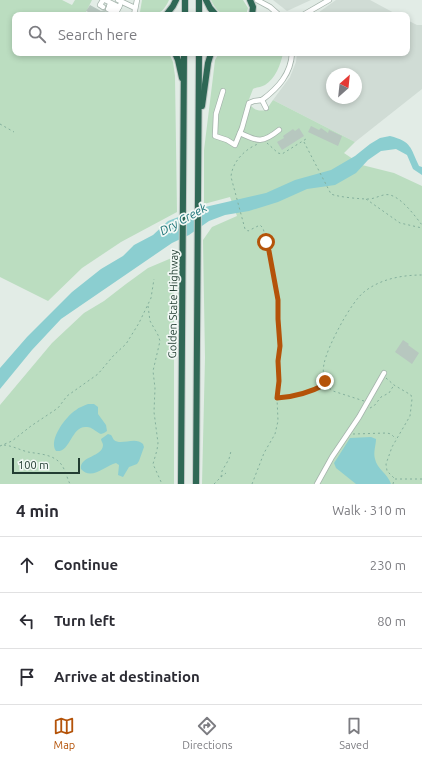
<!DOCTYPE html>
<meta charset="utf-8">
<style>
body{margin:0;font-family:Ubuntu,sans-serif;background:#f7f7f7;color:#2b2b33}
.compass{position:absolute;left:326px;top:68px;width:36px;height:36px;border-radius:50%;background:#fff;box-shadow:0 2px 6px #0003;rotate:27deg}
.scale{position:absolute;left:12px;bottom:10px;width:68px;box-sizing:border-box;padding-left:4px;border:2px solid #223d32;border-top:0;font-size:11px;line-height:14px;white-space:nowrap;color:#223d32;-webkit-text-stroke:3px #f2f8f5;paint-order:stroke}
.stop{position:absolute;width:12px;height:12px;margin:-9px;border:3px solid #b45309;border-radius:50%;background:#fff}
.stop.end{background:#b45309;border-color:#fff;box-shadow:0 1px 4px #0008}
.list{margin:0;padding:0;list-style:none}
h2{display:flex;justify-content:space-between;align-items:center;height:52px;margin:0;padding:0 16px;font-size:17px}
h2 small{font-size:13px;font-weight:400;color:#7c7c81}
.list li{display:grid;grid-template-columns:26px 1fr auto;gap:12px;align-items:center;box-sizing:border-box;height:56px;padding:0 16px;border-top:1px solid #e1e1e2}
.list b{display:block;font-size:15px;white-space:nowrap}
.list em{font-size:13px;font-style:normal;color:#7c7c81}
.icon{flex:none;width:22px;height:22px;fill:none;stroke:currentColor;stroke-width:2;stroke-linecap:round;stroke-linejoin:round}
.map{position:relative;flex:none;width:422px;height:484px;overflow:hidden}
.search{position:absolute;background:#fff;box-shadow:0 2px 6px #0003;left:12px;right:12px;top:12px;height:44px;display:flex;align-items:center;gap:10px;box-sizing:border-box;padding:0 14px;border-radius:8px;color:#7c7c81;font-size:15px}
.sheet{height:220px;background:#fff}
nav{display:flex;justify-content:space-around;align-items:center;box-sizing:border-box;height:56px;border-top:1px solid #e1e1e2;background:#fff;font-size:11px;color:#7c7c81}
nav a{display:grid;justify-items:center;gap:2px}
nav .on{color:#b45309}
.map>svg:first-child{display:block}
</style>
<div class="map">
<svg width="422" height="484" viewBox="0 0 422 484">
<rect width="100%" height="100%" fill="#e2ece6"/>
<g fill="#d0dcd5" fill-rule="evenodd">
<path d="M273,0H311L287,11Z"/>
<path d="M336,0H370L398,15H315Z"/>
<path d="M407,20L417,25H422V89L355,142L273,100L290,77L296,62L297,53H407ZM332,74H356V98H332Z"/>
</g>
<g fill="#bbddc0">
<path d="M0,0H62L72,5L75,0H92L86,12L91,15H15V53H169L173,62L175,76L177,212L121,242L82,268L48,301L0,277Z"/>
<path d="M142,0H169C162,15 156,15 141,15L140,12Z"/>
<path d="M211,0H243L248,8L246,15C228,15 220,19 211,0Z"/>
<path d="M219,53H283C281,64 275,79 265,85C262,87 257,87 253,89L248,102C253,109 257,112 266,110L273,100L355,142L344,153L362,165L394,173L422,186V484H202L205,358L203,240L212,227L237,216L230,197L204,204V150L213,77L215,60Z"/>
<path d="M174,257V484H0V405L52,343L84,313L104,301L126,284L148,268Z"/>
</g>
<g fill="#8bced0">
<path d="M390,136C412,142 410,147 419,166L422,167V175L413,169L407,155L396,149L381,151L368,160L356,173L335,185L307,189L278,202L249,211L225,215L209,221L189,235L172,243L61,319L32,350L0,389V368L27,337L72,292L101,269L123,256L134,245L153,235L168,221L205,207L266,193L295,180L331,170L355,156L370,144L380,138Z"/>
<path d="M88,404H94L98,407V414L106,425L107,431L104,433L101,434C96,432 92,427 87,427C71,425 71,453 56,451C48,440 66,416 76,410C79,407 84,406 88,404Z"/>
<path d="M108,434L111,435C112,436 113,439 114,440C121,446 135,436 143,444L144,447L139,461L137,464L129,467L123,477L118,475L119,465L116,463C105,466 91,481 81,469C79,456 103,457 103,445C103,443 101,441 101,439Z"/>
<path d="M350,438L371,437L376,439C376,445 373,452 375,459C377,469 388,474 391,484H356L336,468L334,463L336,460Z"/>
</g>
<g fill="#b7c7bf">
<path d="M90,5L101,11L105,10L106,12L105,15H94L86,11Z"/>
<path d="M311,126L319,130L321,128L328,133L329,130L342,136L338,146L308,132Z"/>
<path d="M299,128L304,136L282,150L277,142L284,138L283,136L293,129L295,131Z"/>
<path d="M403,340L409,344L408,345L419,353L412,364L395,352Z"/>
</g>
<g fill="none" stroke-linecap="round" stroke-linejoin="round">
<defs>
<g id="minor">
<path d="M103,0L100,5L103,7"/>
<path d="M105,0L119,7"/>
<path d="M118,0L135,8"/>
<path d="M257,0L270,7L279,15"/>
<path d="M109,6L117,10"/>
<path d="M108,9L116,13"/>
<path d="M115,15L120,5"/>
<path d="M134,15L137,0"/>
<path d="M303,15L329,0"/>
<path d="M223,91L216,114L215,136L227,140L235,145L242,128L249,103L254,101L262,100"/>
<path d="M262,100C278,88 291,74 292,53"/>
<path d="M262,100L266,108"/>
<path d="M240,133C258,142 263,143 279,130"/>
<path d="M317,484L332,457L359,417L384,373"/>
</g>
<g id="highway">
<path d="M206,0L210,8L216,15"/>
<path d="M250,0L253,7L252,15"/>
<path d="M166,15L173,6L176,0"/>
<path d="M185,15V0"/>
<path d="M199,15V0"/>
<path d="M175,53L178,60L182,78"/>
<path d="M202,106L208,63L211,53"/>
<path d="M181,484L184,53"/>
<path d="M196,484L199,53"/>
</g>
</defs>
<use href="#minor" stroke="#a5b4ac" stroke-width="6"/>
<use href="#highway" stroke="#c1c9c6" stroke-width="8"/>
<g stroke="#83af9c" stroke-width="1" stroke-dasharray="2 3" stroke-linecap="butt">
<path d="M0,124L14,132"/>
<path d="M304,142L331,194C338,197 360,199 368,199C376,199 383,193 390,195C402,198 415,216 422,225"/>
<path d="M267,143L278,153L282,154L306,139"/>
<path d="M366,199L400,223L422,228"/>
<path d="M148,306L150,321L158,335L160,341L153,371L155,388L154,412L158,443L157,450L153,464L162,484"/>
<path d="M386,378L394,385L411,395L412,399L410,416L392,447L386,464L387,471L395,479"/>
<path d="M278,398L301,395L326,384"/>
<path d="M364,401L333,391C324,386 322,373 324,364C327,347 351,302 364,292C380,279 402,275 422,275"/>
<path d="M370,408L374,406L381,397L389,393L394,385"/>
<path d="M353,434L387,433L391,434L396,439"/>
<path d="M4,445C13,446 20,450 28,452C39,454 53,454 61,464C65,469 67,478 70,484"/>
<path d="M0,446L12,441L31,426L58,408L67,396L98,374L114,355L126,344L139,323L151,298L154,279"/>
<path d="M221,477L226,473"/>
<path d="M395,479H422"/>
<path d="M214,484L221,477L222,471L229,459L231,451"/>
<path d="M252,484L264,453L275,434L278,421L277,398L279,377L278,361L279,346L278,319L279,300L269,251L263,228L260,225L248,231L245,229L231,177C232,162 245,149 258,144"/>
<path d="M393,484L394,480"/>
</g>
<use href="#minor" stroke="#fff" stroke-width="4.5"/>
<use href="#highway" stroke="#2f6855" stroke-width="6"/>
</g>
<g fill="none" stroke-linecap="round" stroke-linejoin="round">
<path stroke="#b45309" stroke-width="5" d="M266,242L269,251L278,300V319L280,346L278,361L279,381L277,398C295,397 311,392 326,384L325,381"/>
</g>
<g text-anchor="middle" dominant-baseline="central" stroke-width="3.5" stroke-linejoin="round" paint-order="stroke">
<g font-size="11" fill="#223d32" stroke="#f2f8f5">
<text transform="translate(173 304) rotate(-89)">Golden State Highway</text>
</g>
<g font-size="12" font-style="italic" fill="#1d7478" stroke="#f2f8f5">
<text transform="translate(183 219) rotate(-29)">Dry Creek</text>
</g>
</g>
</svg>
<svg class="compass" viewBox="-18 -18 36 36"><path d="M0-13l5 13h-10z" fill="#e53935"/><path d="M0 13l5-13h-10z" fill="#7c7c81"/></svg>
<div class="scale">100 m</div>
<div class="stop" style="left:266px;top:242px"></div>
<div class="stop end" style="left:325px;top:381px"></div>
<div class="search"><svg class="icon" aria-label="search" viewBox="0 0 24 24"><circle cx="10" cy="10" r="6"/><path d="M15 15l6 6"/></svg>Search here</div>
</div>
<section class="sheet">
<h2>4 min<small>Walk · 310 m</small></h2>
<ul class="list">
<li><svg class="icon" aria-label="ahead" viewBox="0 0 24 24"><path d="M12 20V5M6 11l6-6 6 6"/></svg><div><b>Continue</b></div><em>230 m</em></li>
<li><svg class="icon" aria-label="left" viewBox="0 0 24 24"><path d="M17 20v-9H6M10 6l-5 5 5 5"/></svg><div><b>Turn left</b></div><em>80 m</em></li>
<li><svg class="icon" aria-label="arrive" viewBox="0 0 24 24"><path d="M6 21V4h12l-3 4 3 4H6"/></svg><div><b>Arrive at destination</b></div></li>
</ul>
</section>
<nav>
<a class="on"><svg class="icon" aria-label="map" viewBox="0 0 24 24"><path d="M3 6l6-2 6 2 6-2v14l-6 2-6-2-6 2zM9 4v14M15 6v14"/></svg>Map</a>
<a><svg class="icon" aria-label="directions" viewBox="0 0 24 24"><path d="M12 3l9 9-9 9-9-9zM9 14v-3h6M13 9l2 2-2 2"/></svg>Directions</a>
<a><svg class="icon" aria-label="saved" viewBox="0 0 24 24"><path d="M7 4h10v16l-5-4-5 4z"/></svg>Saved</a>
</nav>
